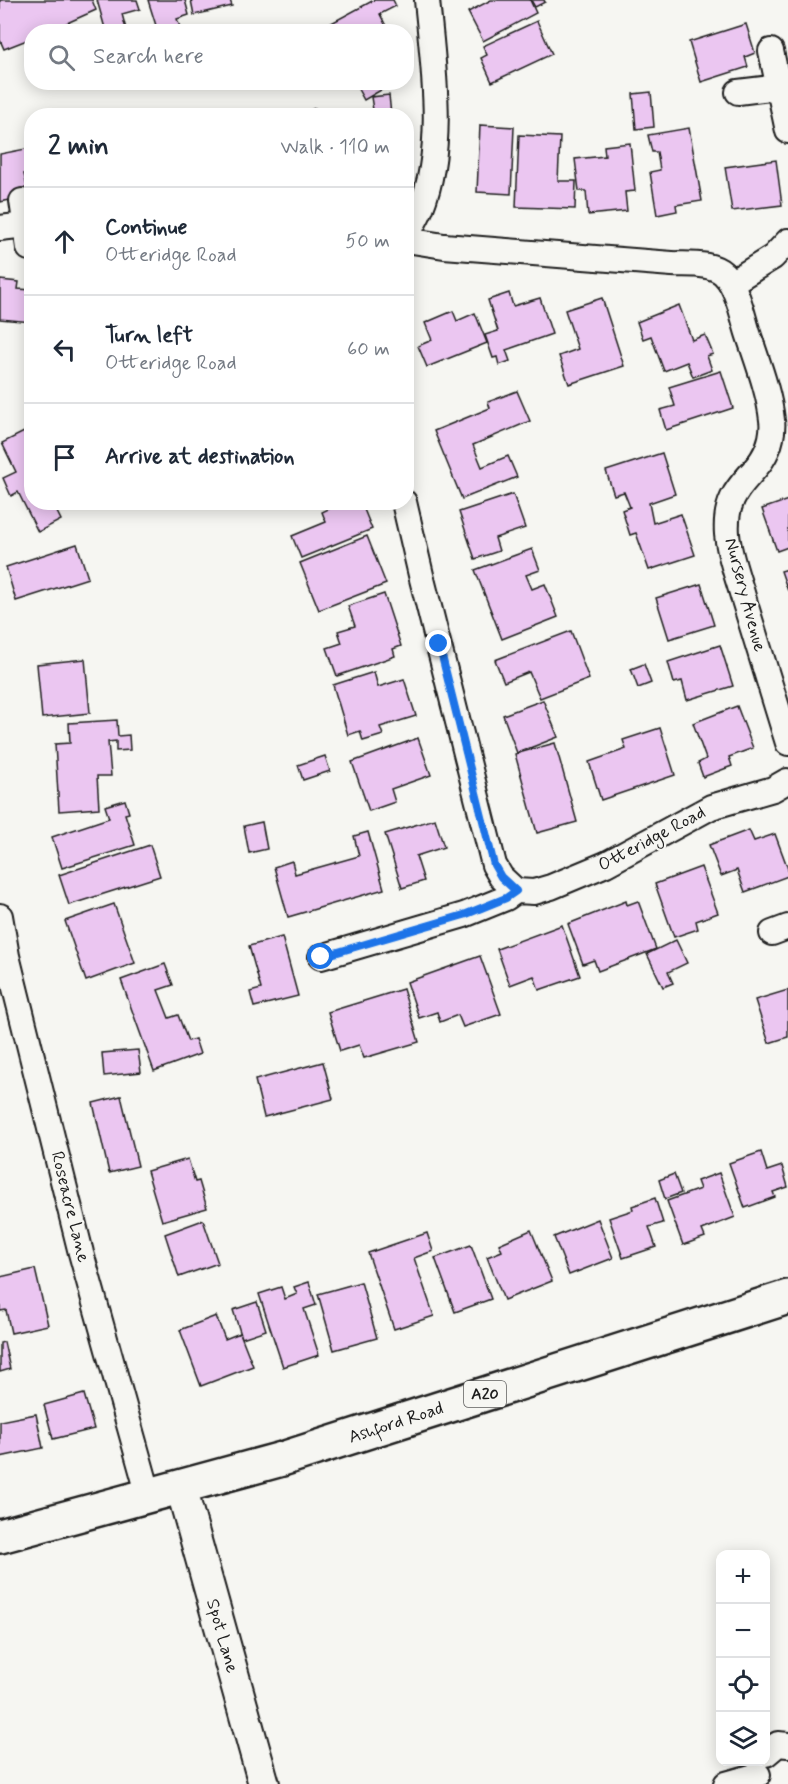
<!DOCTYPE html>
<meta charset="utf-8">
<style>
body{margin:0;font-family:Mynerve,sans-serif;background:#f2f2f3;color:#1f2937}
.controls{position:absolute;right:18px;bottom:18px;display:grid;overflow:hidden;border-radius:12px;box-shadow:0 3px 15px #0003}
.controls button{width:54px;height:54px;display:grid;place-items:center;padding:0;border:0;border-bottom:2px solid #e0e1e3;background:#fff;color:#1f2937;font:30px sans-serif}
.stop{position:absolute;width:18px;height:18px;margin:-14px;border:4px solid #1a73e8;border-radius:50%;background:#fff}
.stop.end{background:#1a73e8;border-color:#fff;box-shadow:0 2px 6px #0008}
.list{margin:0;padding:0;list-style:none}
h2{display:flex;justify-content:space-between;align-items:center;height:78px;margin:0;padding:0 24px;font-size:26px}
h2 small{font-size:20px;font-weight:400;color:#747a83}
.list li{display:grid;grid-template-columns:39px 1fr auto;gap:18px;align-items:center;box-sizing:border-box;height:108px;padding:0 24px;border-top:2px solid #e0e1e3}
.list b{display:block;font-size:22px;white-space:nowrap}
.list p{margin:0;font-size:20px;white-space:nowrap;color:#747a83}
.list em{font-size:20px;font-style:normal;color:#747a83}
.icon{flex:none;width:33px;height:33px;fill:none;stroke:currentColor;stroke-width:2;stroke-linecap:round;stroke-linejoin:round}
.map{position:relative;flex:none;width:788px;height:1784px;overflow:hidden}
.search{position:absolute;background:#fff;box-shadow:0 3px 15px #0003;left:24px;top:24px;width:390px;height:66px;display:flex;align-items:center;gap:15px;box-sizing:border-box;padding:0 21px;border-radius:24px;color:#747a83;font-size:22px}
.panel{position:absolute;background:#fff;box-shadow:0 3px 15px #0003;left:24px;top:108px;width:390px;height:402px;border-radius:24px}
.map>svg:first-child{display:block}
</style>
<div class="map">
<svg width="788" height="1784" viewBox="0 0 788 1784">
<rect width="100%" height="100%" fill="#f6f6f2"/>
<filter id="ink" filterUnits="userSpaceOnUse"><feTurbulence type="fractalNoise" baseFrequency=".0167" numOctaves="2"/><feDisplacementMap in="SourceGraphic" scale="12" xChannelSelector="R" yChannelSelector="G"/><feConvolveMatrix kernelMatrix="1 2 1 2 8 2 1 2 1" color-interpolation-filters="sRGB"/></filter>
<g filter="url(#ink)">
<g fill="#ebc6f1" stroke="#1c1c1c" stroke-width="1.5">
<path d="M0,0H92L96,10L47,32H32V38L4,49L0,40Z"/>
<path d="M97,0H137L140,9L122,14L126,29L119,32H106Z"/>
<path d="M148,0H185L189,15L177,19L180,27L164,32H158Z"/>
<path d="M191,0H230L232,6L194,15Z"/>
<path d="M374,0H393L396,6L380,14L389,32H327L324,27Z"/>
<path d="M491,0H530L536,13L483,41L468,12Z"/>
<path d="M531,0H544L545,2L535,7Z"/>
<path d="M537,21L552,54L492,82L481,58L487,55L483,46Z"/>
<path d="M746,24L755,53L745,57L748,67L701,82L689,42Z"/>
<path d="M354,82H393V83L364,100Z"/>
<path d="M651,92L654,127L636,129L633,94Z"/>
<path d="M389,95L391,115L374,116L371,97Z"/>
<path d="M315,108L319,116H300V115Z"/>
<path d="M480,125L514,127L511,194L477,192Z"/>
<path d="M689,128L702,201L676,205L677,211L657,215L650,172L660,170L657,152H652L648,135Z"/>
<path d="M519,135L560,137L558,181H576L575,209L516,207Z"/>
<path d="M630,143L635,191L625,192L627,211L588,215L586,191H579L575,159L605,156L604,146Z"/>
<path d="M31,144H32V173L24,174L29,196L0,202V154L31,148Z"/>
<path d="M776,160L782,205L732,211L725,167Z"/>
<path d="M0,280L19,282L18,289L32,290V322L0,319Z"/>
<path d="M509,293L513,306L540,298L552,334L506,350L510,361L499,365L497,357L493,358L485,335L498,331L488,300Z"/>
<path d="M602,298L624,366L569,384L559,356L578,349L565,310Z"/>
<path d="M679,305L692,340L705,335L713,354L707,356L712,370L693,377L687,362L664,371L651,336L643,339L637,322Z"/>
<path d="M453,311L457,321L475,313L487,343L427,367L418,346L432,340L425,323Z"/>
<path d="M721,371L733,408L666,430L660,410L675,406L669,387Z"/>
<path d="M517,391L530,421L473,445L482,467L508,456L517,477L462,499L434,431L490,408L488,402Z"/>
<path d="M32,428V502H52L61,520L38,532L18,492L11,496L3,478L16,472L2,443Z"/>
<path d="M662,453L675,494L649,503L653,523L681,514L695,555L649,570L636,533L630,535L622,510L630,507L624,492L614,495L606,471Z"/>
<path d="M513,494L525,528L495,538L499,551L475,559L459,512Z"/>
<path d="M788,500V547L777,551L762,509Z"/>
<path d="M343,502H361L372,529L301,558L292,536L326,522L322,512Z"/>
<path d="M367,536L386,584L319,610L300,563Z"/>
<path d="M77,544L88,578L16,601L6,567Z"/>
<path d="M532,549L540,570L526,575L532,589L545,584L558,617L502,639L475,570Z"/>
<path d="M788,569V591L781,571Z"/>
<path d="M701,584L714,625L669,639L656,598Z"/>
<path d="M384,594L401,646L393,649L395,656L337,676L327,648L342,643L338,631L355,626L348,606Z"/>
<path d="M571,631L589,679L540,698L529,672L504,682L495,660Z"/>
<path d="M720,645L733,686L687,700L682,681L674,683L668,662Z"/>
<path d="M85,659L90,713L42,718L37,664Z"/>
<path d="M644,664L651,683L638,688L631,669Z"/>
<path d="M374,672L378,687L404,679L416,716L380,727L383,735L363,741L360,731L348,735L333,685Z"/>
<path d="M543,700L558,737L517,753L503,715Z"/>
<path d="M737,706L753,748L729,757L732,766L703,777L698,763L706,759L693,723Z"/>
<path d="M117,720L118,736L129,735L130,750L116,751V741L108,742L111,776H97L99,808L59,811L55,744L70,743L69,723Z"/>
<path d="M660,728L675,775L601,800L589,762L626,749L623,740Z"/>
<path d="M418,738L431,775L391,789L395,802L369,811L352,762Z"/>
<path d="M555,743L577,822L537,833L515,754Z"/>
<path d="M325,756L330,771L303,780L298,765Z"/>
<path d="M125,800L129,813L125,814L135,845L62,868L52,837L109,818L105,806Z"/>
<path d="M435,819L444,847L416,856L424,881L402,888L385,834Z"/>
<path d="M262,822L267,849L249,853L244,826Z"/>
<path d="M749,830L754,841L775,834L788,869V876L745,892L737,870L721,876L709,845Z"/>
<path d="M368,832L384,889L288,917L274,867L292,861L295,874L359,856L354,836Z"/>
<path d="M150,845L160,876L69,905L59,875Z"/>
<path d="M701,867L718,913L696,921L698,929L674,937L655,884Z"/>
<path d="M626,901L627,905L638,901L656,949L598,971L594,960L583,964L568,924Z"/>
<path d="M114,904L135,963L86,981L65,921Z"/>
<path d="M562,925L580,976L539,990L534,976L510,985L497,949Z"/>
<path d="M282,937L298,996L254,1007L250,992L261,989L249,946Z"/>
<path d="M676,940L687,963L668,972L673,983L663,987L647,954Z"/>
<path d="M480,956L501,1014L463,1027L458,1015L440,1022L437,1012L419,1018L407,982Z"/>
<path d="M165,964L173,985L158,990L169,1018L178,1015L188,1041L195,1039L200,1054L154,1071L121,980Z"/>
<path d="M403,989L419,1042L364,1058L359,1045L340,1051L328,1012Z"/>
<path d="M788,990V1037L769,1043L755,1000Z"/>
<path d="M138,1050L141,1072L104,1076L102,1053Z"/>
<path d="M323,1062L333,1099L264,1117L255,1080Z"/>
<path d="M121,1096L138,1166L109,1173L93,1103Z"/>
<path d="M761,1152L767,1171L782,1166L788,1187L773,1192L775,1197L745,1208L729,1163Z"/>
<path d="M188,1159L195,1182L199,1181L207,1208L162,1221L147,1171Z"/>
<path d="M719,1173L735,1217L702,1230L705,1237L683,1245L667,1201L700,1189L697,1181Z"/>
<path d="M674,1174L681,1193L665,1199L659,1180Z"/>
<path d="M655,1198L663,1223L649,1227L656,1247L623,1258L609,1218L633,1210L632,1206Z"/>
<path d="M598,1219L613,1258L569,1275L554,1237Z"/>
<path d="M203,1220L218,1263L179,1277L165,1234Z"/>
<path d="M531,1230L552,1281L504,1300L487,1257L502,1251L499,1244Z"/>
<path d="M427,1233L433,1251L414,1258L434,1316L394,1329L368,1253Z"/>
<path d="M471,1245L491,1299L455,1312L435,1258Z"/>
<path d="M35,1269L48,1325L11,1333L6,1310L0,1311V1277Z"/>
<path d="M309,1282L316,1305L304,1309L319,1355L283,1367L259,1294L281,1287L285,1299L297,1294L294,1287Z"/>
<path d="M361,1282L377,1338L334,1350L318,1294Z"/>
<path d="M257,1302L266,1330L242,1338L233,1310Z"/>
<path d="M216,1316L225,1339L240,1333L253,1366L201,1386L180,1330Z"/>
<path d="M4,1342L10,1369L0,1372V1343Z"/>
<path d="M84,1394L94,1429L53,1439L44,1405Z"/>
<path d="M36,1414L43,1448L0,1457V1421Z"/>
</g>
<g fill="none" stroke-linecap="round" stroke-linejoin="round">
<defs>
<g id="minor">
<path d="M771,51L788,131"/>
<path d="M738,92L779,87"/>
<path d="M22,201L29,248"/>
<path d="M0,228L26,225"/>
<path d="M406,237C411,227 417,218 421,208C446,146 433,65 427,0"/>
<path d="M406,240L444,246L672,264C689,265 711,262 724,274C727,277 730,281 732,285C740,300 743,317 748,333C757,361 769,391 772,420C773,426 772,433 771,438C762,479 723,480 727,534C729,556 738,578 744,600C758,647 773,695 788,743"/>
<path d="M731,283L773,257L788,241"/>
<path d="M404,502L421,575L494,865L501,877L516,891"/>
<path d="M0,916L7,956L81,1253L149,1496"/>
<path d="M772,933L788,927"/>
<path d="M321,957L464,915L506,898L516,891L534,892L551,887L606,864L711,807L773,789L787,781"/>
<path d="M766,1754L778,1744L788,1745"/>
<path d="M726,1784L758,1775"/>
</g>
<path id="tertiary" d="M181,1487L264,1784"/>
<path id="primary" d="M0,1536L282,1459L788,1297"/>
</defs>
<use href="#minor" stroke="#1c1c1c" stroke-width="28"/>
<use href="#tertiary" stroke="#1c1c1c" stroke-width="34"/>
<use href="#primary" stroke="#1c1c1c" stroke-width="38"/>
<use href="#minor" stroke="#f6f6f2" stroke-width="24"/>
<use href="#tertiary" stroke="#f6f6f2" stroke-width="30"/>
<use href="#primary" stroke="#f6f6f2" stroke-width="33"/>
</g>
</g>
<g fill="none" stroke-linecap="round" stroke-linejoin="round" filter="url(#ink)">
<path stroke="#1a73e8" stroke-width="8" d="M321,957L464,915L506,898L516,891L501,877L494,865L439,644"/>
</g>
<g text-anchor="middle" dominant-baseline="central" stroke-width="4.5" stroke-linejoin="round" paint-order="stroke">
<rect fill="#f6f6f2" stroke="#5d5d5c" stroke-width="1.5" x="464" y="1381" width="42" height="26" rx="4.5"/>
<g font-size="16" font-weight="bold" fill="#1c1c1c">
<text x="485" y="1394">A20</text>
</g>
<g font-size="18" fill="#1c1c1c" stroke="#f6f6f2">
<text transform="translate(745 595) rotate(75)">Nursery Avenue</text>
<text transform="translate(652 839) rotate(-28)">Otteridge Road</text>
<text transform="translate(70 1207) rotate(76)">Roseacre Lane</text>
<text transform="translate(396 1423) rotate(-18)">Ashford Road</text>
<text transform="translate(222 1636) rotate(74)">Spot Lane</text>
</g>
</g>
</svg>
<div class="controls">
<button>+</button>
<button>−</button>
<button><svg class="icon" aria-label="locate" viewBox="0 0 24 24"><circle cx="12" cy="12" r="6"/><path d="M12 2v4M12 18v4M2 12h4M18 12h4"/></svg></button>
<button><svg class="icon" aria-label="layers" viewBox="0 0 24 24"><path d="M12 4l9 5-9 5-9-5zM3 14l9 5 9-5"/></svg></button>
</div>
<div class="stop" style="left:321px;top:957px"></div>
<div class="stop end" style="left:439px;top:644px"></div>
<div class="search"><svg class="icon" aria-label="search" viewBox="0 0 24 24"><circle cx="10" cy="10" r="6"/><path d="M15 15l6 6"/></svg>Search here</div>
<section class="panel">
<h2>2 min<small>Walk · 110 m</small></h2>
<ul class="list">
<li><svg class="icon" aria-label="ahead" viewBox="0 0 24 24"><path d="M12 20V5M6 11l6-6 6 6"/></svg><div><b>Continue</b><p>Otteridge Road</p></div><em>50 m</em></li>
<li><svg class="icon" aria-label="left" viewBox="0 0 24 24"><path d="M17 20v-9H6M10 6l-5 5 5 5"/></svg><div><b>Turn left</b><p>Otteridge Road</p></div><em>60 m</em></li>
<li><svg class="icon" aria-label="arrive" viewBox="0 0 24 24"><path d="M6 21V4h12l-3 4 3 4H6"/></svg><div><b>Arrive at destination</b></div></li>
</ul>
</section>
</div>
